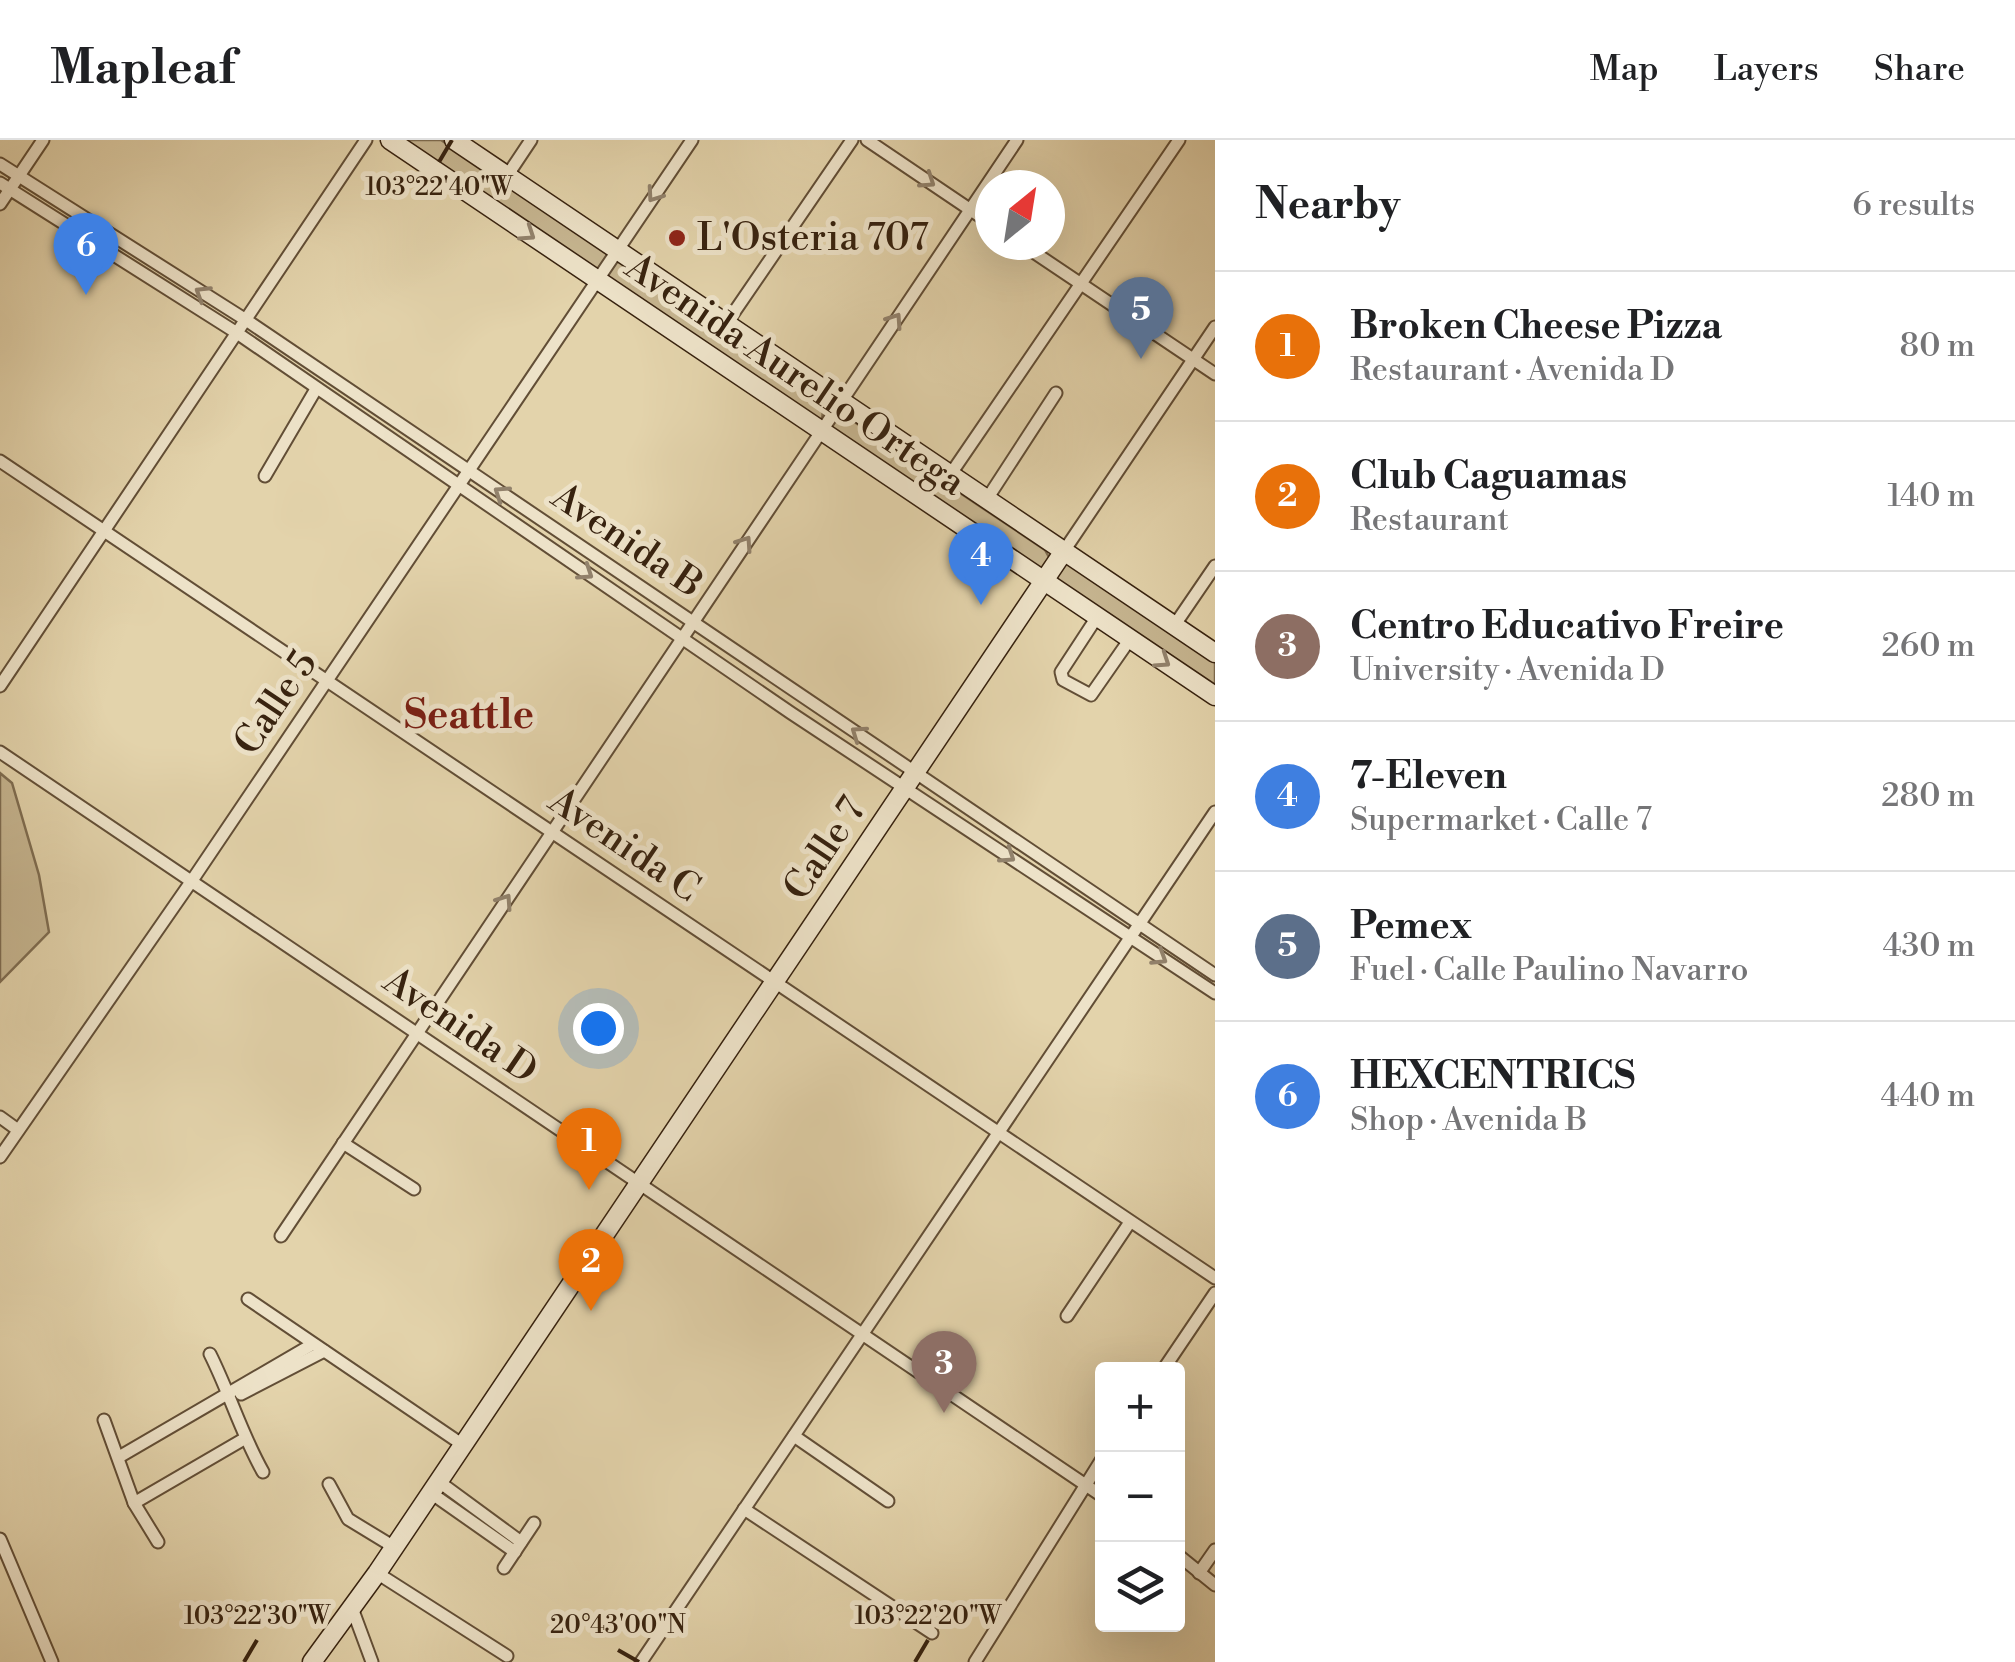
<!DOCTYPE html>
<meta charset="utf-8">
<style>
body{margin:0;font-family:"Libre Bodoni",serif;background:#f2f2f2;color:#202124}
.controls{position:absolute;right:30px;bottom:30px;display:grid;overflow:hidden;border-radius:10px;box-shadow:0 10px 40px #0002}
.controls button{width:90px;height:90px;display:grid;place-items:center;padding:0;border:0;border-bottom:2px solid #e0e0e0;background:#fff;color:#202124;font:50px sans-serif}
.compass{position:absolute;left:975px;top:30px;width:90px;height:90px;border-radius:50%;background:#fff;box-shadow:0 10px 40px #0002;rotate:30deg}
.you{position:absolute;left:598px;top:888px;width:35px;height:35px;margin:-25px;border:8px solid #fff;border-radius:50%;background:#1a73e8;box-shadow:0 0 0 15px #1a73e833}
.badge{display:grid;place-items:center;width:65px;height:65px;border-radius:50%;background:#db2777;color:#fff;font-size:32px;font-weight:700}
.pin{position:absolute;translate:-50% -82px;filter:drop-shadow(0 2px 5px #0008)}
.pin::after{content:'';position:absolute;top:52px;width:35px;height:30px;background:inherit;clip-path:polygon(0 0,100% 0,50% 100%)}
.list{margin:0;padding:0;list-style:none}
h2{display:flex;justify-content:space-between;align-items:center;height:130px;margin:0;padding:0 40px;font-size:42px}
h2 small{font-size:32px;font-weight:400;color:#757577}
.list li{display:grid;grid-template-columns:65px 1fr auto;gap:30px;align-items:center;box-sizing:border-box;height:150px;padding:0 40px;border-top:2px solid #e0e0e0}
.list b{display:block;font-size:38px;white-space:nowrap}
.list p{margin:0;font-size:32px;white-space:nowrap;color:#757577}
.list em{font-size:32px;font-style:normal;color:#757577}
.icon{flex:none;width:55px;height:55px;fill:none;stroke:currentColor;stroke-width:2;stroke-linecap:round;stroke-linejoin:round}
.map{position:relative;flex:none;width:1215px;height:1522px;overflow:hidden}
header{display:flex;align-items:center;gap:60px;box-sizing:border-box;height:140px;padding:0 50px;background:#fff;border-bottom:2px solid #e0e0e0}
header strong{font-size:48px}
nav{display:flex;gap:55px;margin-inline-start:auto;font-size:35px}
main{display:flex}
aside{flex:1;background:#fff}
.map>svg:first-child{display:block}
</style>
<header>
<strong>Mapleaf</strong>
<nav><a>Map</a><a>Layers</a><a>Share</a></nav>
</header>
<main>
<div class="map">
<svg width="1215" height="1522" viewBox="0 0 1215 1522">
<rect width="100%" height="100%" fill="#e3d3ab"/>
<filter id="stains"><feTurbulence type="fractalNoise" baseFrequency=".002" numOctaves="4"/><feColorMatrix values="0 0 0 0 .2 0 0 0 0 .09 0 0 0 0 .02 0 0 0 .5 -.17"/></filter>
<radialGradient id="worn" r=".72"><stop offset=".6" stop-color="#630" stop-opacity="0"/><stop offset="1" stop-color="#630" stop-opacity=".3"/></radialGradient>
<g fill="#c6b590" stroke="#7e6c50" stroke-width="2.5">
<path d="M392,0H441L824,261L822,280L812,284Z"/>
<path d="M841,273L1045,410L1050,419L1041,433L827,294L830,279Z"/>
<path d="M1070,421L1215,516V555L1046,441L1051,426Z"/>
<path d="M0,633L12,643L39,735L49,792L0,842Z"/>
</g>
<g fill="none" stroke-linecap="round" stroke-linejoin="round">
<defs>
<g id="street">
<path d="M867,0L990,83"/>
<path d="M0,24L246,180L1215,835"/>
<path d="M507,36L531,0"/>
<path d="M0,43L237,193L791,573L1215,853"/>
<path d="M0,64L43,0"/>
<path d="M1023,105L1215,234"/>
<path d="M726,184L852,0"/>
<path d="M0,321L1215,1138"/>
<path d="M950,335L1179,0"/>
<path d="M265,336L316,249"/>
<path d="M987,359L1056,253"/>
<path d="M1064,411L1215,187"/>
<path d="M1097,477L1061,532L1063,540L1091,555L1130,499"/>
<path d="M1174,486L1215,426"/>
<path d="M0,546L366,0"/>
<path d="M0,612L1102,1356"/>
<path d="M0,977L18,990"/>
<path d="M343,1003L414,1049"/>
<path d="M0,1017L193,739L692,0"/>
<path d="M281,1096L1017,0"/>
<path d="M248,1159L463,1305"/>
<path d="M1067,1176L1130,1082"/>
<path d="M210,1214C230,1254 241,1293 263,1332"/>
<path d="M1163,1230L1215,1153"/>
<path d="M241,1254L324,1211"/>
<path d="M104,1280L134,1363L158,1402"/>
<path d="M794,1296L888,1361"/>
<path d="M119,1317L313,1204"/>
<path d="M438,1341L521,1402"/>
<path d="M329,1344L348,1379L394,1407"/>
<path d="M431,1353L515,1412"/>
<path d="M134,1363L244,1299"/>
<path d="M744,1369L932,1493"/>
<path d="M0,1399L52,1522"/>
<path d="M1178,1415L1215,1445"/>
<path d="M504,1428L534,1383"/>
<path d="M377,1433L507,1516"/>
<path d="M1199,1433L1215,1410"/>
<path d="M352,1468L372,1522"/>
<path d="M641,1522L1215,672"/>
<path d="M975,1522L1102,1319"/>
</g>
<g id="secondary">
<path d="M390,0L1215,556"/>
<path d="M454,0L1215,513"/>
<path d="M312,1522L377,1433L1064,411"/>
</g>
</defs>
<use href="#street" stroke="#624e36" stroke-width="15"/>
<use href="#secondary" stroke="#37220f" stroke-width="21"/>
<use href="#street" stroke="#ede2c8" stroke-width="11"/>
<use href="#secondary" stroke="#ede2c8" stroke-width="18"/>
</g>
<defs><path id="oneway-chevron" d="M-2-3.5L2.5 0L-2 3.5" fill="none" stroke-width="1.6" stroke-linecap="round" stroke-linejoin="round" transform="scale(2.5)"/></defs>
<g stroke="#92826c">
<use href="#oneway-chevron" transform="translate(928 41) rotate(34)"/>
<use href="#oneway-chevron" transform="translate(654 55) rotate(125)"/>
<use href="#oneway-chevron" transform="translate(528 94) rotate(34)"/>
<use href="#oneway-chevron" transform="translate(202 153) rotate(-148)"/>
<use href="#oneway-chevron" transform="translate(895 180) rotate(-56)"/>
<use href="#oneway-chevron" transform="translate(501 353) rotate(-146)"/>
<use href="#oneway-chevron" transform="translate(745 403) rotate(-56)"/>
<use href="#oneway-chevron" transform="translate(586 433) rotate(34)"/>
<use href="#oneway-chevron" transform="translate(1163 521) rotate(34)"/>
<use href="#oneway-chevron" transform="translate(858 593) rotate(-145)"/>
<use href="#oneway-chevron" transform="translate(1008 716) rotate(34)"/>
<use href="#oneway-chevron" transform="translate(505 761) rotate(-56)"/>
<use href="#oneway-chevron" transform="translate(1160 818) rotate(32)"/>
</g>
<path fill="none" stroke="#37220f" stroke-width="4" d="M439,22L452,0M618,1510L639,1522M244,1522L257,1500M915,1522L928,1500"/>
<circle fill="#8f2418" stroke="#ede2c8" stroke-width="4" cx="677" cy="98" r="10"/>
<g text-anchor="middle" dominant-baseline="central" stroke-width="10" stroke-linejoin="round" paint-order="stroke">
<g font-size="38" fill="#37220f" stroke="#ede2c8" text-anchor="start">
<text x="697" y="98">L'Osteria 707</text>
</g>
<g font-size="38" fill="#37220f" stroke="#ede2c8">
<text transform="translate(795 235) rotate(34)">Avenida Aurelio Ortega</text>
<text transform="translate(627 401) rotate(34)">Avenida B</text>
<text transform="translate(276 563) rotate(-56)">Calle 5</text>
<text transform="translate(624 705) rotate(34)">Avenida C</text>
<text transform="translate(825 709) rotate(-56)">Calle 7</text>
<text transform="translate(460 886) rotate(34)">Avenida D</text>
</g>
<g font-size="40" font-weight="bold" fill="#7a1f14" stroke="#ede2c8">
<text x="469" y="576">Seattle</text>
</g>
</g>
<g font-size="25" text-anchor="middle" fill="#37220f" stroke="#ede2c8" stroke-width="10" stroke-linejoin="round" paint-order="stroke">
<text x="439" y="55">103°22'40"W</text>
<text x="257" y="1484">103°22'30"W</text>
<text x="928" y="1484">103°22'20"W</text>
<text x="618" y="1493">20°43'00"N</text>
</g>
<rect width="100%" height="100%" filter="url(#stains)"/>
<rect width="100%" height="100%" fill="url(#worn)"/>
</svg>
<div class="controls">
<button>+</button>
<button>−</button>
<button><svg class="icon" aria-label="layers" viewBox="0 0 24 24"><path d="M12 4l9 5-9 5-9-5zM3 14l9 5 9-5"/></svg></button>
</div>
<svg class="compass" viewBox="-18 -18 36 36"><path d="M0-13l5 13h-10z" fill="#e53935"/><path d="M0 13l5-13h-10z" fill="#757577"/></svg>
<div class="you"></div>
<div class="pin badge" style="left:589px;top:1050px;background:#e8710a">1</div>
<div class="pin badge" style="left:591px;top:1171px;background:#e8710a">2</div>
<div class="pin badge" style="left:944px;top:1273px;background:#8d6e63">3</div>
<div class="pin badge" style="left:981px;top:465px;background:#3f7fe0">4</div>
<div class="pin badge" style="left:1141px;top:219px;background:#5c6f8a">5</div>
<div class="pin badge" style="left:86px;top:155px;background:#3f7fe0">6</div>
</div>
<aside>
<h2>Nearby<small>6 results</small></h2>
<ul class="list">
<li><span class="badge" style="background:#e8710a">1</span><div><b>Broken Cheese Pizza</b><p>Restaurant · Avenida D</p></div><em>80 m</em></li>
<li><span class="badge" style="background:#e8710a">2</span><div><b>Club Caguamas</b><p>Restaurant</p></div><em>140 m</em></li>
<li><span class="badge" style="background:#8d6e63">3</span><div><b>Centro Educativo Freire</b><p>University · Avenida D</p></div><em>260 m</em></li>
<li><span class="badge" style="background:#3f7fe0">4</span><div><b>7-Eleven</b><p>Supermarket · Calle 7</p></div><em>280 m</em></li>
<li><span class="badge" style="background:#5c6f8a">5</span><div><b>Pemex</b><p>Fuel · Calle Paulino Navarro</p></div><em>430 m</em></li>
<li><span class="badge" style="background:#3f7fe0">6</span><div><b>HEXCENTRICS</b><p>Shop · Avenida B</p></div><em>440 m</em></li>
</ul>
</aside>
</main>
